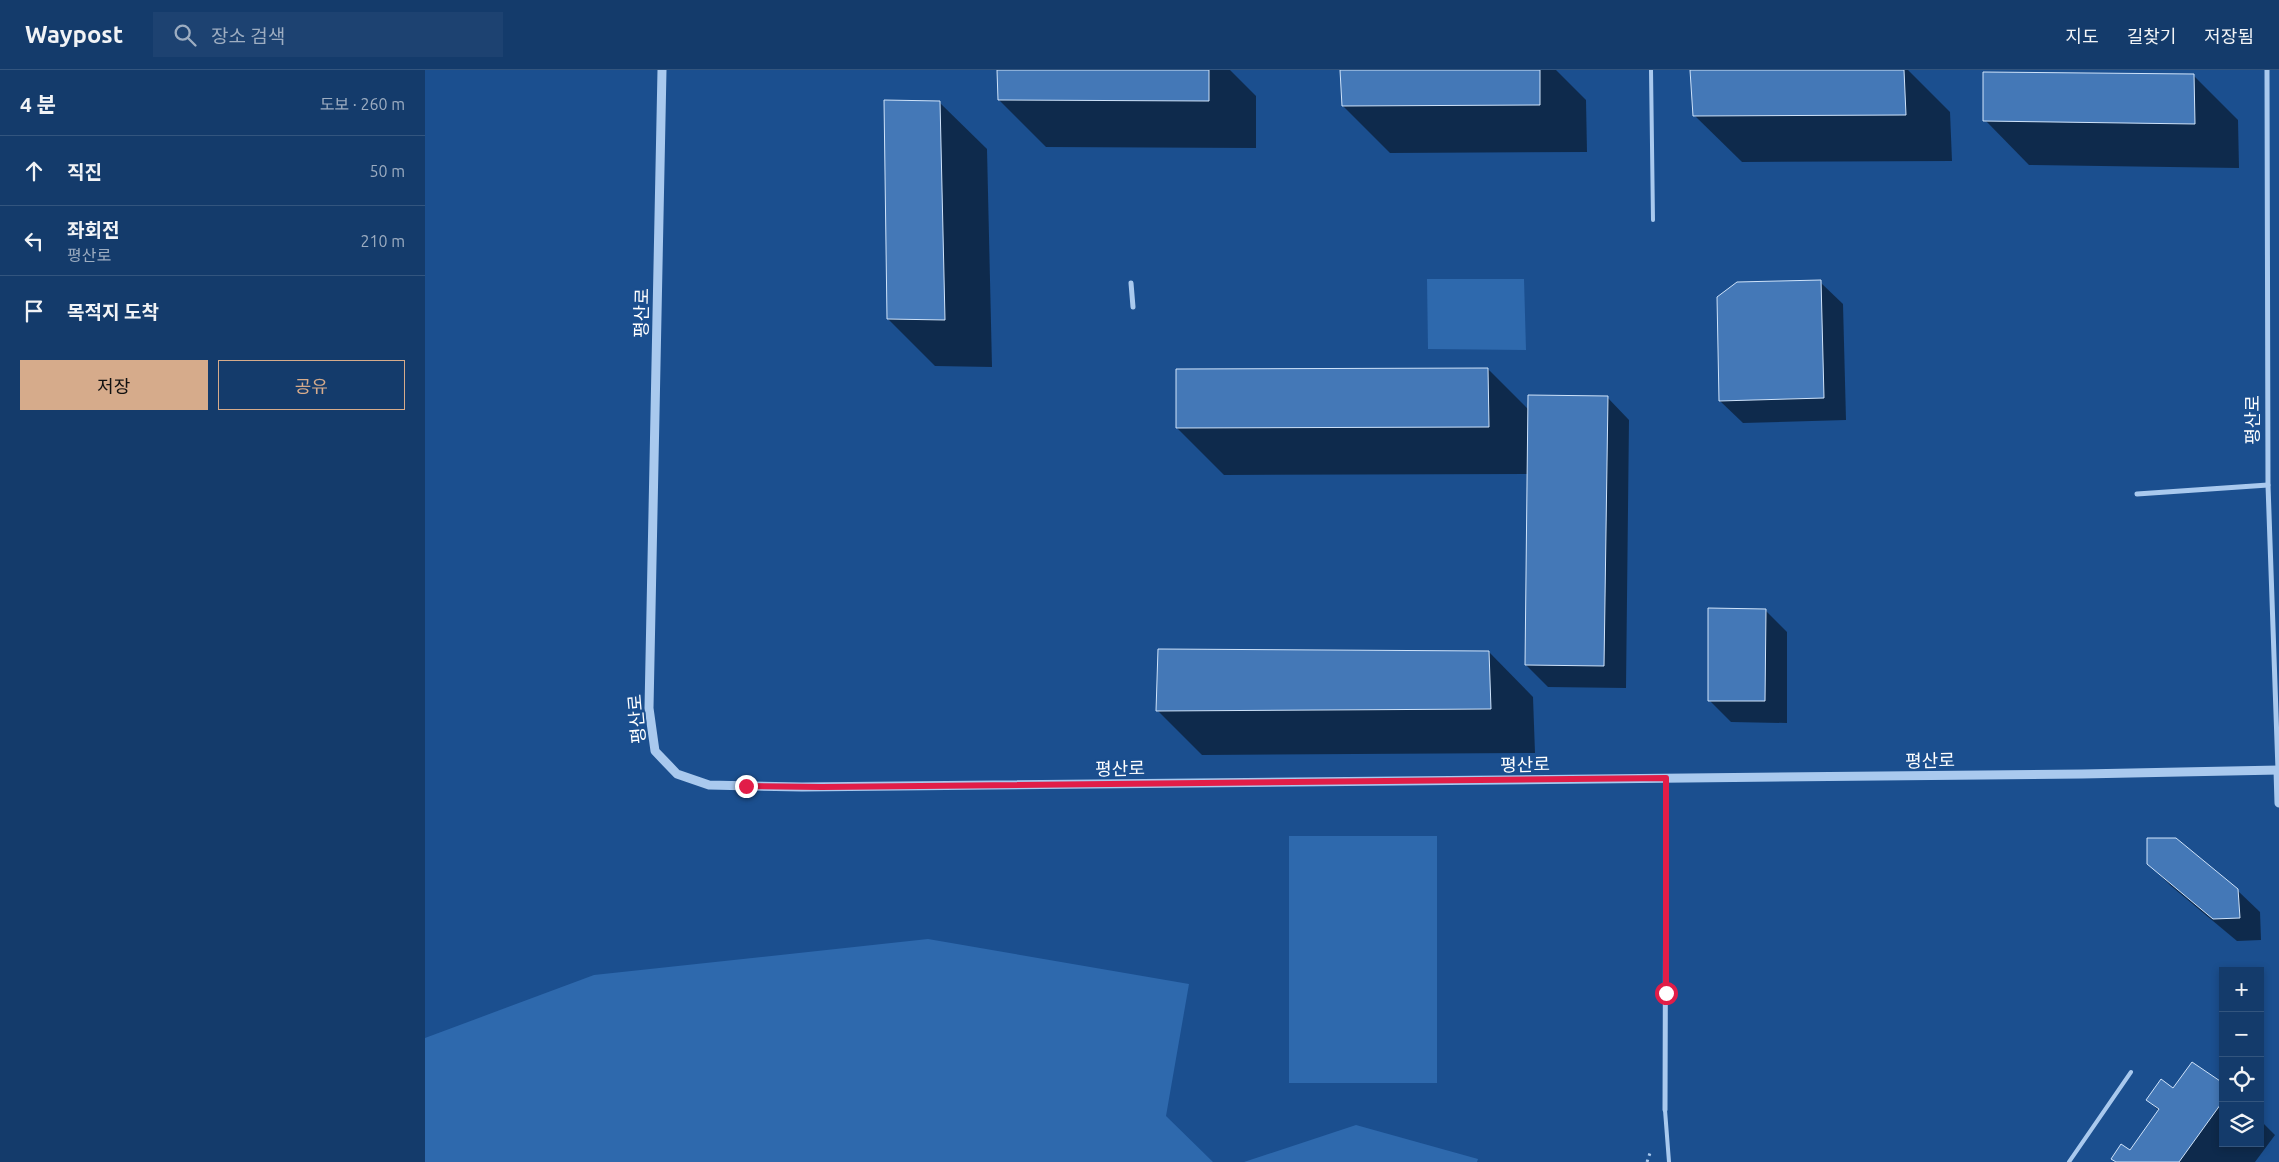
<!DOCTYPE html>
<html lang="ko">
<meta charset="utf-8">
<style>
body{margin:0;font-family:Ubuntu,"Noto Sans KR",sans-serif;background:#1d4271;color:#f1f3f6}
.controls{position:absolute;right:15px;bottom:15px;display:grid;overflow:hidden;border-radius:0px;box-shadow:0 2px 8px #0003}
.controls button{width:45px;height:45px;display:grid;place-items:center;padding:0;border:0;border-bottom:1px solid #33557e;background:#143b6b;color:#f1f3f6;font:25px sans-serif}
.stop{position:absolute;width:15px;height:15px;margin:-11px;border:4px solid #e11d48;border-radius:50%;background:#fff}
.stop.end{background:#e11d48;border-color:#fff;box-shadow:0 1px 5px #0008}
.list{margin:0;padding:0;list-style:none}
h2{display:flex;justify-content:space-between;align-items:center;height:65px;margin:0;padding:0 20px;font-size:21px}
h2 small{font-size:16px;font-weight:400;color:#9dadc1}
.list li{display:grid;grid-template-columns:32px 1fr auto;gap:15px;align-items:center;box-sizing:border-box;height:70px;padding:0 20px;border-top:1px solid #33557e}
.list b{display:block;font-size:19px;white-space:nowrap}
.list p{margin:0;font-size:16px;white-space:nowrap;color:#9dadc1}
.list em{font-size:16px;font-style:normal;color:#9dadc1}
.actions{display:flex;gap:10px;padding:15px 20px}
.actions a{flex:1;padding:11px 0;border:1px solid #d6ab8b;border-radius:0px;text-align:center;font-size:18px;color:#d6ab8b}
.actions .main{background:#d6ab8b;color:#111}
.icon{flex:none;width:28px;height:28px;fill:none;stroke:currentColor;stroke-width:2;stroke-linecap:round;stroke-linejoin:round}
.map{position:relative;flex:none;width:1854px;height:1092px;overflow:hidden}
header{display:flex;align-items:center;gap:30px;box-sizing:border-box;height:70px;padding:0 25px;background:#143b6b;border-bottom:1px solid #33557e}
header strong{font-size:24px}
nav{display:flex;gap:28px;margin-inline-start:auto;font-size:18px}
.search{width:350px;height:45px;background:#1d4271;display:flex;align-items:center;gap:12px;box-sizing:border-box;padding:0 18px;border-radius:0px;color:#9dadc1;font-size:19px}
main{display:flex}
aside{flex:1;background:#143b6b}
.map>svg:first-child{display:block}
</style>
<header>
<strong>Waypost</strong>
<div class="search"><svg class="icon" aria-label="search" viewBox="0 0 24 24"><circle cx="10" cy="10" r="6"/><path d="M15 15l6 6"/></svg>장소 검색</div>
<nav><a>지도</a><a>길찾기</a><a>저장됨</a></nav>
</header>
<main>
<aside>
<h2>4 분<small>도보 · 260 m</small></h2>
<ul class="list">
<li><svg class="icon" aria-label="ahead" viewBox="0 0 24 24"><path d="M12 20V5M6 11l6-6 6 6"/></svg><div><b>직진</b></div><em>50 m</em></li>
<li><svg class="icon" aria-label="left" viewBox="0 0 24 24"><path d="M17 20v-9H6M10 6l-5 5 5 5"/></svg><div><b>좌회전</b><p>평산로</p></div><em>210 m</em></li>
<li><svg class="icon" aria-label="arrive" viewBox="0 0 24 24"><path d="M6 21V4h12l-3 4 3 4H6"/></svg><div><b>목적지 도착</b></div></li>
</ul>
<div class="actions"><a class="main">저장</a><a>공유</a></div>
</aside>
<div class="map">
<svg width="1854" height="1092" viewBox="0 0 1854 1092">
<rect width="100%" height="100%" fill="#1b4f8f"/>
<g fill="#2e69ad">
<path d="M1002,209H1099L1101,280L1003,279Z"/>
<rect x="864" y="766" width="148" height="247"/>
<path d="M503,869L764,914L741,1046L788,1092H0V968L169,905Z"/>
<path d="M931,1055L1053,1089L1052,1092H819Z"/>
</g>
<g fill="#0007">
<path d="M573,0H805L831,26V78L621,77L574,30Z"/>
<path d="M917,0H1131L1161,30L1162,82L965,83L918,36Z"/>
<path d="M1267,0H1483L1525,42L1527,91L1317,92L1269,45Z"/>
<path d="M1768,5L1813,50L1814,98L1604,95L1560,50Z"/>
<path d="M514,32L562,79L567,297L510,296L463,249Z"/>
<path d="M1395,212L1418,234L1421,350L1318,353L1295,331Z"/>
<path d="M1063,299L1104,340L1182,327L1204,350L1201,618L1123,617L1101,595L1103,404L799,405L752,358Z"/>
<path d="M1340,540L1362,562V653L1306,652L1284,630Z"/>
<path d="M1064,582L1108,627L1110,683L777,685L732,640Z"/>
<path d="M1723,793L1812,820L1835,842L1836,870L1812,871L1746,816Z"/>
<path d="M1798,1015V1073H1835V1050L1850,1065L1830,1092H1691L1687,1088L1705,1082L1734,1041L1723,1030L1748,1020Z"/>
</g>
<g fill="#4478b7" stroke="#cfe3fa">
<path d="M572,0H784V31L573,30Z"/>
<path d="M915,0H1115V35L917,36Z"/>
<path d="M1265,0H1479L1481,45L1268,46Z"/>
<path d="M1558,2L1769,4L1770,54L1558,51Z"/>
<path d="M459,30L515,31L520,250L462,249Z"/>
<path d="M1396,210L1399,328L1294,331L1292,227L1312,212Z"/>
<path d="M1063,298L1064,357L751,358V299Z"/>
<path d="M1103,325L1183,326L1179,596L1100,595Z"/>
<path d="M1283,538L1341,539L1340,631H1283Z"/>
<path d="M733,579L1064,581L1066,639L731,641Z"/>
<path d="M1722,768H1751L1813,819L1815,848L1788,849L1722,794Z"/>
<path d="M1767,992L1798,1013V1031L1754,1092H1691L1686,1089L1696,1074L1705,1080L1734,1039L1721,1030L1736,1009L1748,1018Z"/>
</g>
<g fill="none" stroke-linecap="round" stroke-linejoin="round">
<path stroke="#a9c9ee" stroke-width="3" stroke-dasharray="2.5 4" stroke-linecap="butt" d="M1222,1092L1225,1083"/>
<g stroke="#a9c9ee" stroke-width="4">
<path d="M1226,0L1228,150"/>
<path d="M1240,1040L1244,1092"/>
<path d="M1644,1092L1706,1002"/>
</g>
<g stroke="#a9c9ee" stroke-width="5">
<path d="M1842,0L1843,415L1853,700"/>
<path d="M706,213L708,237"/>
<path d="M1712,424L1843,415"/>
<path d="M1240,1040L1241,708"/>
</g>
<g stroke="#a9c9ee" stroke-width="9">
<path d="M237,0L224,638L230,681L252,704L284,715L377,717L1657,704L1854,700"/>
<path d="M1853,700L1854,733"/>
</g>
</g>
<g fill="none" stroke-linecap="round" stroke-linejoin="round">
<path stroke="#e11d48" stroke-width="6" d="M321,716L397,717L1241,708V923"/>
</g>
<g text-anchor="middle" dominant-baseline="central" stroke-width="4" stroke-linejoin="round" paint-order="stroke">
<g font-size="18" fill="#fff" stroke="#1b4f8f">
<text transform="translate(216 243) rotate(-89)">평산로</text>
<text transform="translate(1827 350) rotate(-90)">평산로</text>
<text transform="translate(211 649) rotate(-95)">평산로</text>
<text transform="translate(1505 690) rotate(-1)">평산로</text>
<text transform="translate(1100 694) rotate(-1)">평산로</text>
<text transform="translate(695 698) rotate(-1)">평산로</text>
</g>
</g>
</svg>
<div class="controls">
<button>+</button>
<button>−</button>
<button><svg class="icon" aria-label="locate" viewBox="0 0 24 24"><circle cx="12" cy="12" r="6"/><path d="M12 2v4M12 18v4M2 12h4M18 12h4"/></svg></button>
<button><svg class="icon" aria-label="layers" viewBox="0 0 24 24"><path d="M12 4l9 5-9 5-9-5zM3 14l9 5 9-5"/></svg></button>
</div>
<div class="stop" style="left:1241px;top:923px"></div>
<div class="stop end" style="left:321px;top:716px"></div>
</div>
</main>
